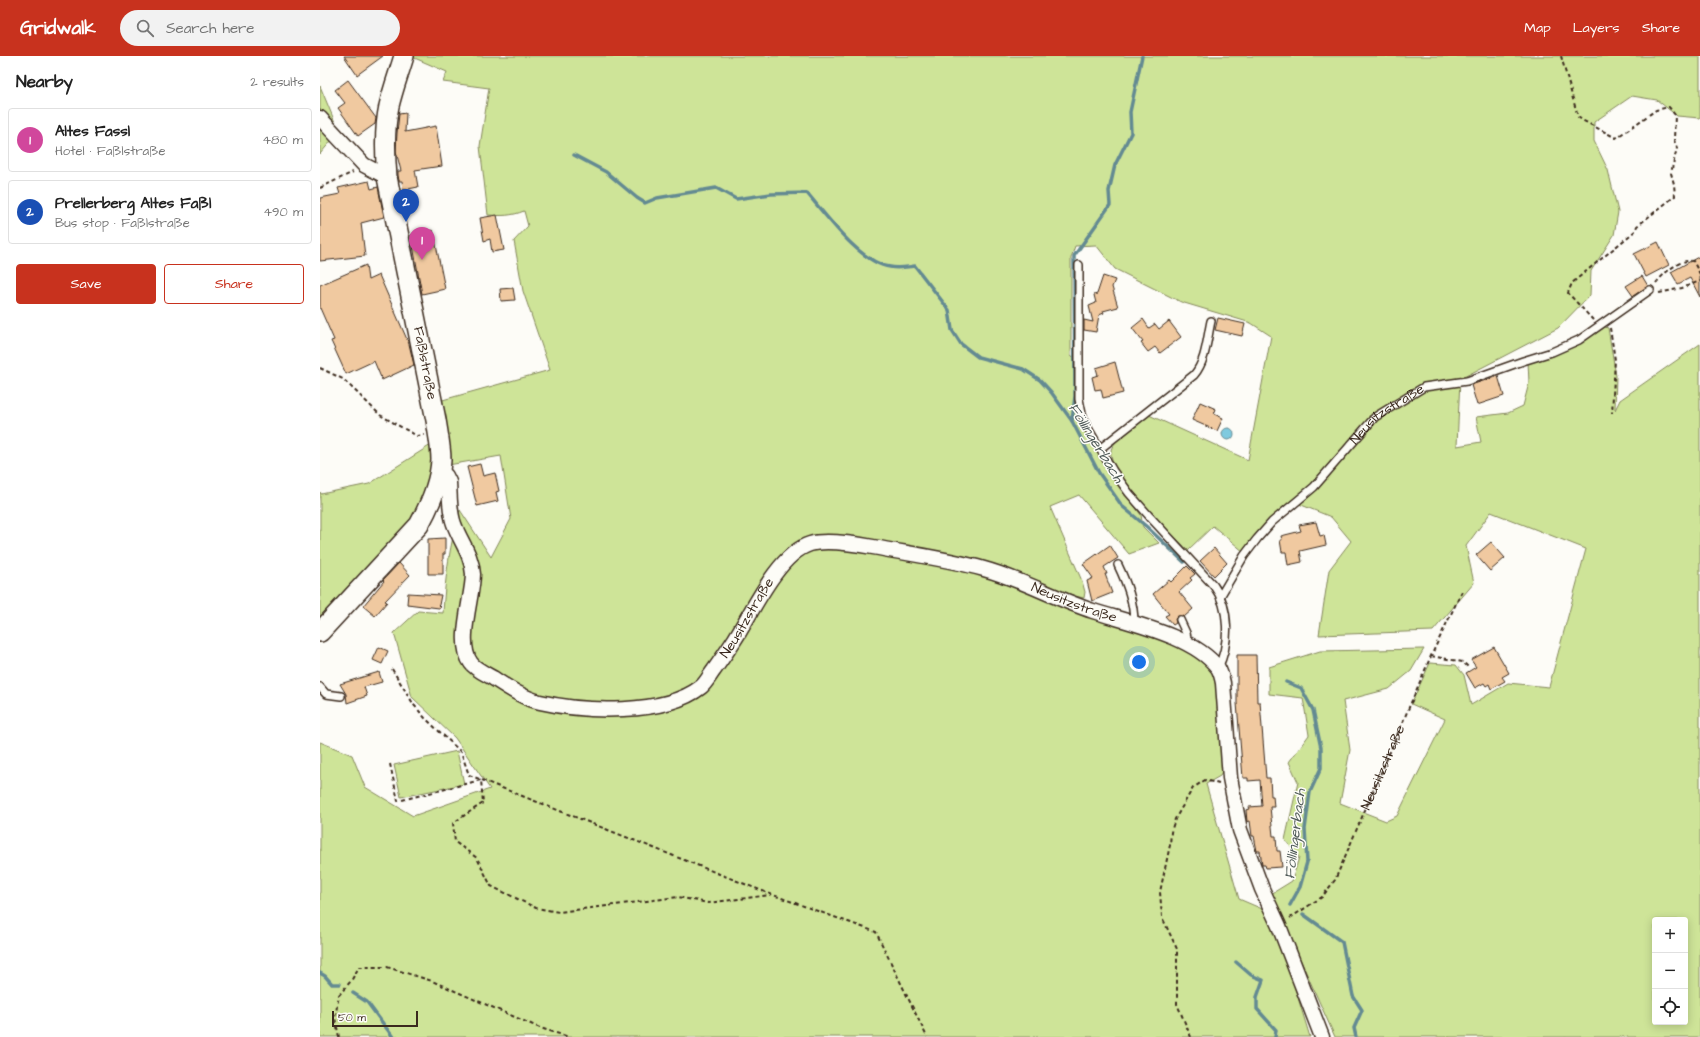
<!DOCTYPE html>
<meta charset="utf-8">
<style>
body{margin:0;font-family:"Architects Daughter",sans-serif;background:#f2f2f2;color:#222}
.controls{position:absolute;right:12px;bottom:12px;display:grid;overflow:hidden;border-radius:4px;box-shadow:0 2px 10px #0003}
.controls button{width:36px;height:36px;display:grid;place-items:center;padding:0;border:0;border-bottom:1px solid #e0e0e0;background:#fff;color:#222;font:20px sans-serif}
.scale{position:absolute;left:12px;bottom:10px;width:86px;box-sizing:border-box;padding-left:4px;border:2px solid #3b2a1e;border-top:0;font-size:11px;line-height:14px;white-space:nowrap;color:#3b2a1e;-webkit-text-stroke:3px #fdfcf7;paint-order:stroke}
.you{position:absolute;left:819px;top:606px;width:14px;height:14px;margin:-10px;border:3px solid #fff;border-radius:50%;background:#1a73e8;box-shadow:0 0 0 6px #1a73e833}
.badge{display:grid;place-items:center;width:26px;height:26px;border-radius:50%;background:#c8321e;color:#fff;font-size:13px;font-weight:700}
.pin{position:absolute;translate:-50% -33px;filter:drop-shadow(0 1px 2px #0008)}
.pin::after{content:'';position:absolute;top:21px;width:14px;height:12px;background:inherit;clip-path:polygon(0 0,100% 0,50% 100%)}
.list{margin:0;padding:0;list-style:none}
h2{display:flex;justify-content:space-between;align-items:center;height:52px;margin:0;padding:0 16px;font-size:17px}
h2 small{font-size:13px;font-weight:400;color:#767676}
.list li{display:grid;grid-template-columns:26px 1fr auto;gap:12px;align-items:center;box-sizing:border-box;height:64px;margin:0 8px 8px;padding:0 8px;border:1px solid #e0e0e0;border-radius:4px}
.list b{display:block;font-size:15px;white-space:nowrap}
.list p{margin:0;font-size:13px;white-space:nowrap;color:#767676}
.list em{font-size:13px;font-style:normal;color:#767676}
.actions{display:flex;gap:8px;padding:12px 16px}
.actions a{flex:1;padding:9px 0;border:1px solid #c8321e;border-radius:4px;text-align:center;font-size:14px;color:#c8321e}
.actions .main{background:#c8321e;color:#fff}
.icon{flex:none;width:22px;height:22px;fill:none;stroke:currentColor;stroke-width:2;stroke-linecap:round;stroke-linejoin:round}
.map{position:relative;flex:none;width:1380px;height:981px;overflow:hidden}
header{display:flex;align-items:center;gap:24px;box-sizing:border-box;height:56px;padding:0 20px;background:#c8321e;color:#fff}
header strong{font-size:19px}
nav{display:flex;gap:22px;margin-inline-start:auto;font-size:14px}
.search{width:280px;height:36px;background:#f2f2f2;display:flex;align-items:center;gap:10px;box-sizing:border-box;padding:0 14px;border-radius:22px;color:#767676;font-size:15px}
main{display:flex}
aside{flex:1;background:#fff}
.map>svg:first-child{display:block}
</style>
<header>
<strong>Gridwalk</strong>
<div class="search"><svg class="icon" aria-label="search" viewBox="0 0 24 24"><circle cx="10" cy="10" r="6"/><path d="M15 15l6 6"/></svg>Search here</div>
<nav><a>Map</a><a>Layers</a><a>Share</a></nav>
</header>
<main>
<aside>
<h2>Nearby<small>2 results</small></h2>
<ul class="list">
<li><span class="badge" style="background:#d1479c">1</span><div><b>Altes Fassl</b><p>Hotel · Faßlstraße</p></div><em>480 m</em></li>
<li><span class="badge" style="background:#1a4fb4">2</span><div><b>Prellerberg Altes Faßl</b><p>Bus stop · Faßlstraße</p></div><em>490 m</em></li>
</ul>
<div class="actions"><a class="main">Save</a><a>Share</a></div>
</aside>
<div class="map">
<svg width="1380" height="981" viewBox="0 0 1380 981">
<rect width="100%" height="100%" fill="#fdfcf7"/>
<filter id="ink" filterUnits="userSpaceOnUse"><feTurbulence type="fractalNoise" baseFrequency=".025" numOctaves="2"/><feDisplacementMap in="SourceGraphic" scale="8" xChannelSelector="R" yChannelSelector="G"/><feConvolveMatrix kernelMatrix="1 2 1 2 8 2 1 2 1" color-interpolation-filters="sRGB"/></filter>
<g filter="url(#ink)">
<g fill="#cee498" stroke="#84875b" fill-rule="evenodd">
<path d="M90,0H1380V62L1357,60L1337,44L1312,40L1274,66V85L1288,114L1298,156L1294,179L1271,215L1270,239L1238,272L1140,323L1137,390L1161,386L1156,361L1188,357L1203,350L1209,327L1208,306L1260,288L1285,271L1288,272L1296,320L1295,354L1300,344L1380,288V981H1015L951,838L972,825L979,801L965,784L978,726L969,706L989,679L983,642L949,638V611L1000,595L1104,593L1091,615L1069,633L1023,645L1030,694L1020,747L1066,765L1077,760L1125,663L1091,648L1110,607L1136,609L1144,619L1151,649L1188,627L1229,631L1266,493L1171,456L1146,490L1154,527L1113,575L999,579L1009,514L1031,485L1011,461L979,448L977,444L924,496L893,470L868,494C852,478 786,416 791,394C794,383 819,367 829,359L928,404L951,280L931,267L861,246L795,213L776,189L755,190L751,202V299L756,303L758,352L771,384L809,442L821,459L823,471L839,487L809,498L759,439L730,451L762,525L765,536L764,542L755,540L714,525L636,512L680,523L809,570L873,596L890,611L898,626L904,710L900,720L886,728L919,843L947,855L967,906L990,981H0V686L32,699L45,731L93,760L170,733L135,682L92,641L74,577L98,555L123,557C125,522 130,487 140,454L171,501L191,463L181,400L128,409L119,345L230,314L203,235L194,185L208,170L204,155C192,160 181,160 168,159L160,90L169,32L123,26L127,16ZM1335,864H1365V966H1335Z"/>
<path d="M0,30L19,76L0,55Z"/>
<path d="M0,71L12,84L0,98Z"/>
<path d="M114,387L111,425L97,462L0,569V436L1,438L49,428Z"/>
<path d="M137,695L144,728L81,741L74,709Z"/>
</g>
<circle fill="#7fcadf" stroke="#648a92" cx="908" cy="378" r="6"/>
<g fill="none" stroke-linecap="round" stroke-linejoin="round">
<g stroke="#648a92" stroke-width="3.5">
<path d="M254,99L286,116L317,142L325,147L337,142L396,132L416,143L451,138L487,137C506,159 540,207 570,211C578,213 587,211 595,210L629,254L632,274L641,288L658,301L703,313L720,324L731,336L752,365L779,417L802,450L827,471L864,506"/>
<path d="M752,365L755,340L754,200L790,149L789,135L795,109L811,77L810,56L822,0"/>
<path d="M966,626L981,632L993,654L1001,692V712L990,736L985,773L987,806L980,831L970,849"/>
<path d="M983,858L1022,886L1033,940L1042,954L1034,972L1036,981"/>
<path d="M916,906L931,919L943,924L937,941V953L956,974L955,981"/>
<path d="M0,917L5,920L12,928H20"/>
<path d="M33,937L47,946L73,981"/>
</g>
</g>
<g fill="#f0c9a0" stroke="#3b2a1e">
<path d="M24,0H63L37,19Z"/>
<path d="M28,24L56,62L55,68L38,80L18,52L25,47L15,34Z"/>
<path d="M86,57L85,76L116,70L122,110L95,114L98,131L83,134L82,125H79L78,119V115H81L76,95L77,77L79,58Z"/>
<path d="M49,125L51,133L58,131L64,161L41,167L45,200L0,205V142L20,138L18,132Z"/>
<path d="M177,159L184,194L172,196L170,183L164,185L160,162Z"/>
<path d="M113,174L125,233L102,238L91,179Z"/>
<path d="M1338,186L1349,209L1326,221L1314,198Z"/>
<path d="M1380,200V241L1370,222L1358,228L1351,216Z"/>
<path d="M46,209L48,224L59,219L89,288L94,309L62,324L54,305L26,318L11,285L14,284L0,252V229Z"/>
<path d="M783,220L795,224L792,231L798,251L783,255L784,257L779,259L776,276L764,274V264L773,266L769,250L776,247L774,239L777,238Z"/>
<path d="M1322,220L1328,230L1313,240L1306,230Z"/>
<path d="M193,232L195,244L181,245L180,233Z"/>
<path d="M898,262L925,268L922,280L895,274Z"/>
<path d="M823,263L829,272L835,268L839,273L849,265L861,281L840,297L835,291L828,296L821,287L823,286L812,272Z"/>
<path d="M795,306L803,337L783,342L781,333L775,334L772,321L778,319L776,312Z"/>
<path d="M1178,320L1184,340L1157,349L1151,329Z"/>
<path d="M880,346L896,353L894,358L903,362L897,375L872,364Z"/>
<path d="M160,408L163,420L175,417L179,435L176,436L178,445L157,450L147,411Z"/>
<path d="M996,466L1000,480L1004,479L1006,489L980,495L982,506L968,509L966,496H962L960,484H962L961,480L981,475L979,469Z"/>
<path d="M125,482V498H123V518H108V483Z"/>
<path d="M1171,486L1185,502L1170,515L1156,499Z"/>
<path d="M790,489L798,502L784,511L787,518H785L792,537L772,545L767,525L773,522L763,508Z"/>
<path d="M894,492L907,507L894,520L880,505Z"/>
<path d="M79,507L90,519L65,545L67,546L55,560L43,550L64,525L63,524Z"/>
<path d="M867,510L875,518L870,522L872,524L859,536L873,553L864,561L858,560L855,563L856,567L853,569L845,560L849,558L833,538L849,524L851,526Z"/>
<path d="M88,537L121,539L119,549L121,551L119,552L87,548Z"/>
<path d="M59,591L68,595L62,608L53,604Z"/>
<path d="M1174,591L1189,617L1182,621L1185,625L1171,633L1169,628L1166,630L1164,627L1155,632L1146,617L1156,611L1151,604Z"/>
<path d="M917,599H936L937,646H940L946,722H950L951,740H953L954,751H950L953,780H956L957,795H960L962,811L946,812L945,809H942L940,795H937L934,780H932L930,765L927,766L926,754L930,753L929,751L942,750L940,724L928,725V722H923L917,647Z"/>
<path d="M59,616L62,626L44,631L47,640L27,647L26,638L20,628Z"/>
</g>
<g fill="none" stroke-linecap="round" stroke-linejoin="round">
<defs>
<g id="lane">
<path d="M759,209V343L762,358L765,367L793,415L809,437L830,461L894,530C910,552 910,588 898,612"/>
<path d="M781,392L874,319C886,305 887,283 891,265"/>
<path d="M798,509C807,528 814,546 814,567"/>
<path id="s2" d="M901,539L924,500L937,483L952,466L994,431L1055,361L1104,331L1147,325L1203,305L1232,296L1259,284L1330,234"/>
<path d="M860,564L866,577L868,588"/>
<path d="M0,631L6,638L21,640"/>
</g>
<g id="street">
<path d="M0,62L44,109L67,121"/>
<path id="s3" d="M120,414L126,420L129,426C130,440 129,455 134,468C140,485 152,499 153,518C153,541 136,587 151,607C155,613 166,618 173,622C187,631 203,642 220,646C264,656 344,660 381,631C386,627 390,619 394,614C401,604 408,594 415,583C432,556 458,498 490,488C506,483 536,488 553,491C590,498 628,503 664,513C701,523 736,543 773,555C810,567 874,580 898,612C901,617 902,622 903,627L910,722L920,774L942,833L959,870L1002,981"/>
</g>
<path id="secondary" d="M0,576L99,469C110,449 120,426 121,404C121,391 118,377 116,364L67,121C65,98 64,73 69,50C73,33 79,17 84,0"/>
</defs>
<use href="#lane" stroke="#3b2a1e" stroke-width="10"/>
<use href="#street" stroke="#3b2a1e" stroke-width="17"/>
<use href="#secondary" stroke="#3b2a1e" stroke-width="22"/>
<g stroke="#3b2a1e" stroke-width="2" stroke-dasharray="4 3" stroke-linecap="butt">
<path d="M1241,0L1258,61L1262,64L1296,82L1336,54L1349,51L1355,59L1354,84L1357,92L1351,117L1354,128L1355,140L1317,170L1315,175L1252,227L1248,237L1273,264"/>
<path d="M0,132L33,116"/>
<path d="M1336,227C1344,217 1359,203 1373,205L1380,218"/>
<path d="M1339,237L1362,232L1380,225"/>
<path d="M1290,272L1295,304L1292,357"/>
<path d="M0,312L23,323L60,359L97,380L104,379"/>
<path d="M1111,600L1143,606L1149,612"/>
<path d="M72,613L94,649L105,662L141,696L149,719L445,836L556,876L607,981"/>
<path d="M70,708L78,745L161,724L163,747L133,767L135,786L157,802L171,830L216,852L239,856L358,841L388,847L450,839"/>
<path id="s1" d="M970,862L1002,841L1015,824L1111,600L1143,533"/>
<path d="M19,981L15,962L19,939L31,925L39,911H67L112,925L220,972L249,981"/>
<path d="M871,981L857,948V893L842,861L840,836L850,789L851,776L855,763L873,732L885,724L899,728"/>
</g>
<use href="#lane" stroke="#fdfcf7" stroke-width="7"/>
<use href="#street" stroke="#fdfcf7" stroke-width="14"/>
<use href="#secondary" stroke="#fdfcf7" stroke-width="19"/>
</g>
</g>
<g text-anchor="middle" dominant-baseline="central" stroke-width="3" stroke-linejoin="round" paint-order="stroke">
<g font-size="14" fill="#3b2a1e" stroke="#fdfcf7">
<text transform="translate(105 307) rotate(79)">Faßlstraße</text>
<text stroke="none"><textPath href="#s2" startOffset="248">Neusitzstraße</textPath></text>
<text stroke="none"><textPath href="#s3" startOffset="903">Neusitzstraße</textPath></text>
<text stroke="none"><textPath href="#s3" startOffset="531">Neusitzstraße</textPath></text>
<text stroke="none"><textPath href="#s1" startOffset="182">Neusitzstraße</textPath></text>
</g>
<g font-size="15" font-style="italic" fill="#4f5a58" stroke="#fdfcf7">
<text transform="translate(776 387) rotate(58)">Föllingerbach</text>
<text transform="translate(975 778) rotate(-83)">Föllingerbach</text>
</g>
</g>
</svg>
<div class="controls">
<button>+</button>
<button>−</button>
<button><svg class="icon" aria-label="locate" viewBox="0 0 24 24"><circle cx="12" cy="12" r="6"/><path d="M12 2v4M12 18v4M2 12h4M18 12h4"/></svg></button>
</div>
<div class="scale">50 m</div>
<div class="you"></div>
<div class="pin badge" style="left:102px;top:204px;background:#d1479c">1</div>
<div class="pin badge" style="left:86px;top:166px;background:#1a4fb4">2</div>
</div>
</main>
